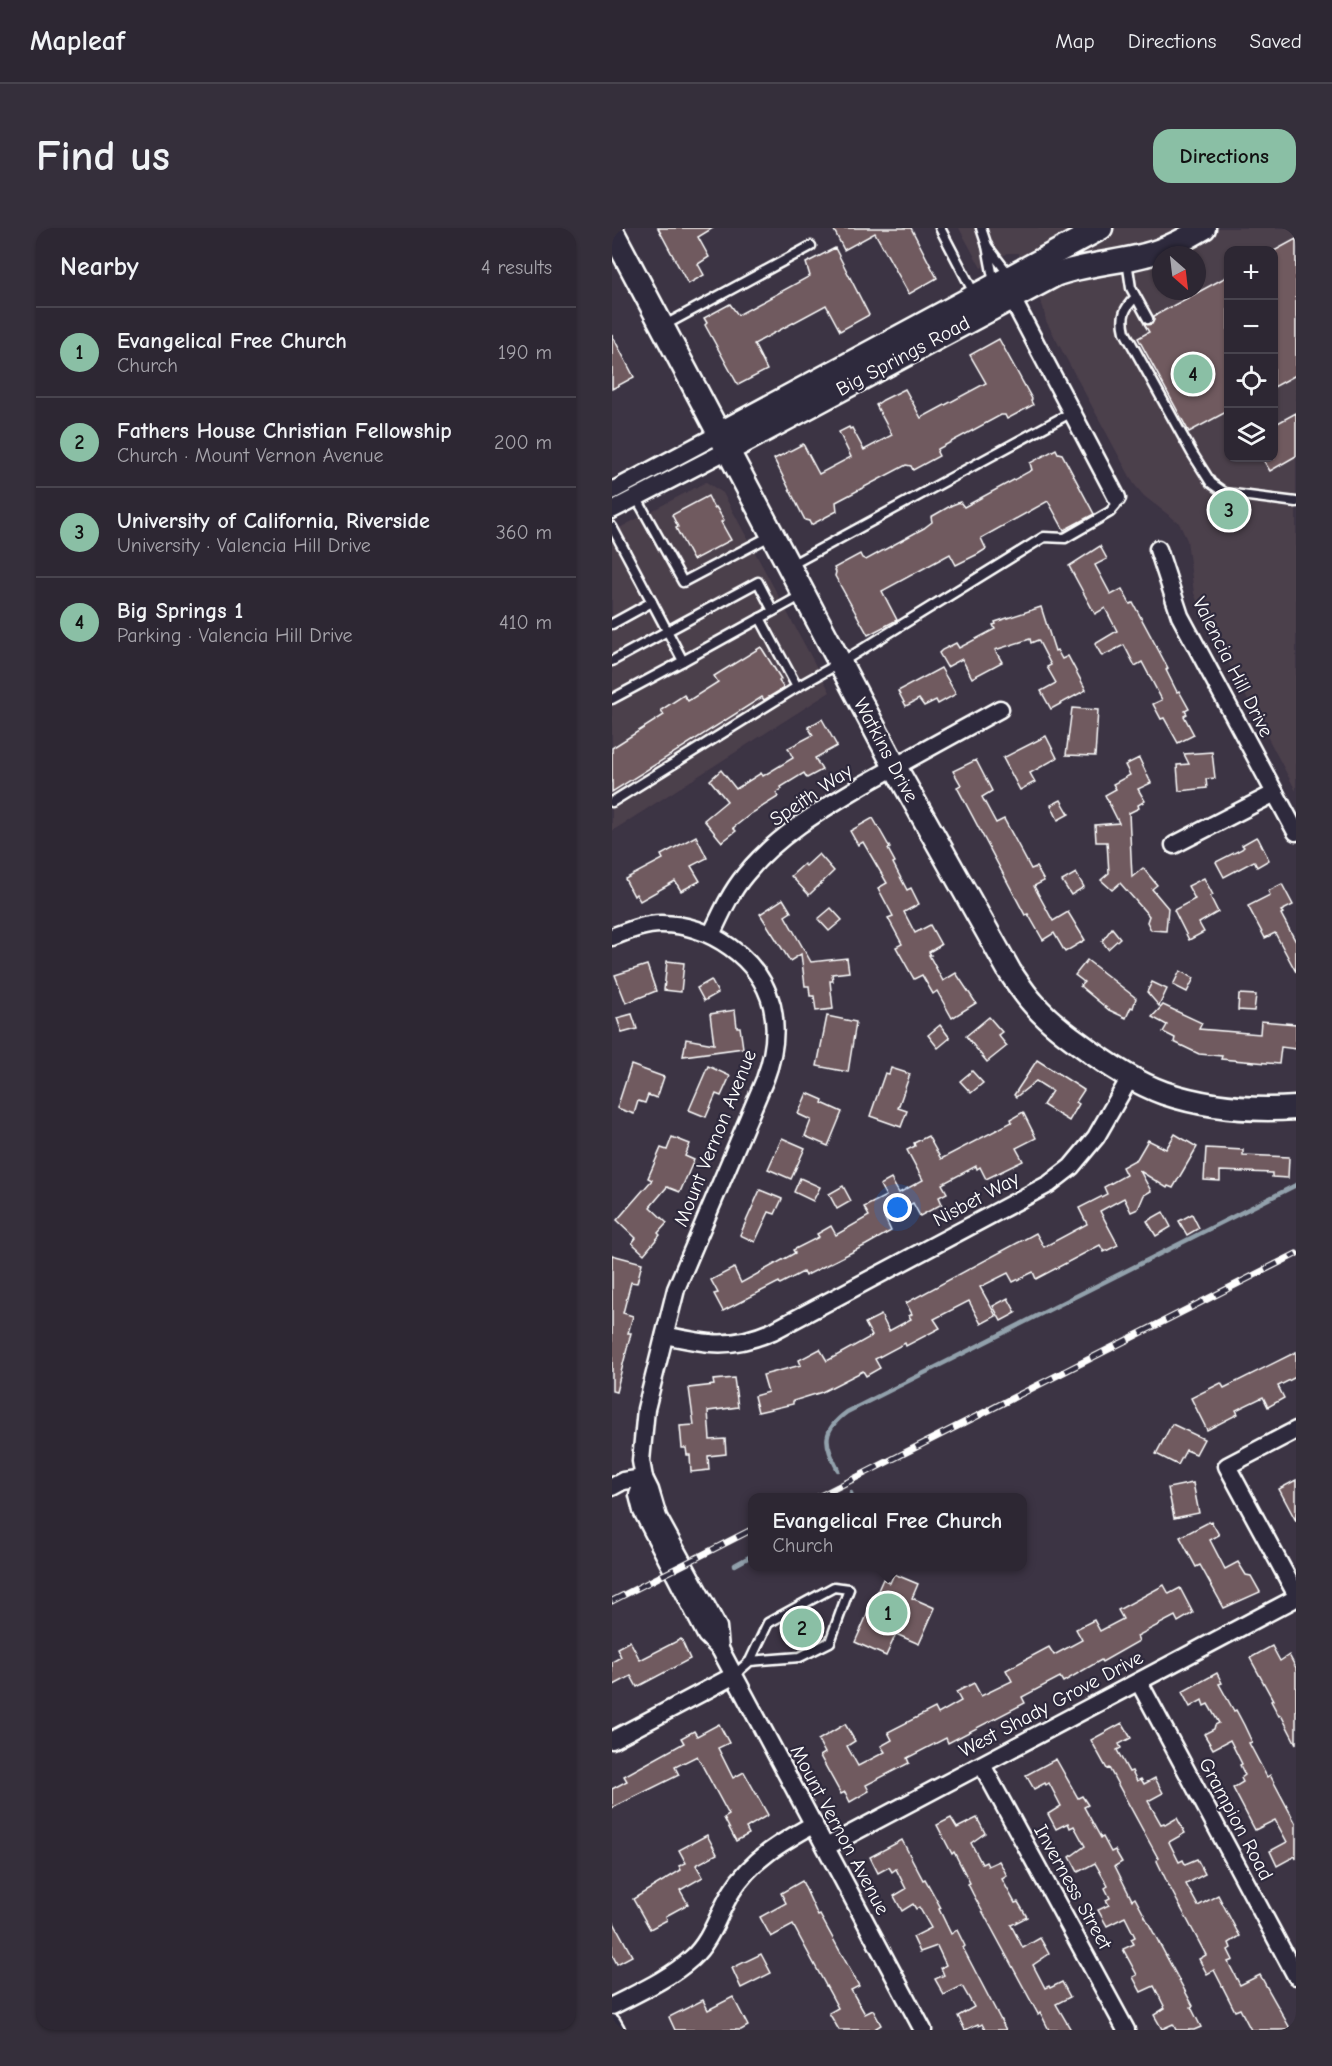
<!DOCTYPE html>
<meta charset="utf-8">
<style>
body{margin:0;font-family:"Comic Neue",sans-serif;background:#352f3b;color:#f1f3f6}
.controls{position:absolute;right:18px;top:18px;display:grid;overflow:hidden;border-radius:12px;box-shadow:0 2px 4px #0004}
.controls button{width:54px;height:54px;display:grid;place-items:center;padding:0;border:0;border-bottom:2px solid #48444e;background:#2d2733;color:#f1f3f6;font:30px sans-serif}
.compass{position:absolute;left:540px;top:18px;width:54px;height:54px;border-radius:50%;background:#2d2733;box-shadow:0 2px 4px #0004;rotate:152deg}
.you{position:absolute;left:286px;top:980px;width:21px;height:21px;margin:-15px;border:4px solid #fff;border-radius:50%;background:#1a73e8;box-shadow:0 0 0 9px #1a73e833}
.badge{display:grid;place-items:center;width:39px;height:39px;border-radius:50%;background:#8abfa5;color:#111;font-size:20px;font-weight:700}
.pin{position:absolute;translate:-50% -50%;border:3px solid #fff;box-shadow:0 2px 6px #0006}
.popup{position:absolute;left:136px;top:1265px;width:279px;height:78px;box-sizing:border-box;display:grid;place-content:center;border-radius:12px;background:#2d2733;filter:drop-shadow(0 2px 4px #0005);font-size:20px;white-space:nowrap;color:#a7a5ac}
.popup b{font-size:22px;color:#f1f3f6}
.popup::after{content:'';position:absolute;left:50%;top:100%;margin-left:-12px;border:12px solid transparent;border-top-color:#2d2733}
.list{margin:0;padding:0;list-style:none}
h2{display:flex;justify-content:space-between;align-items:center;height:78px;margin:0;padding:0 24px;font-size:26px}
h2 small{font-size:20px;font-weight:400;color:#a7a5ac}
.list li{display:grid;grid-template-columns:39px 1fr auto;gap:18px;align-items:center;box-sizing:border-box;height:90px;padding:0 24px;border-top:2px solid #48444e}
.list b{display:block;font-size:22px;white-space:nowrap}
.list p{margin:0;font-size:20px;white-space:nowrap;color:#a7a5ac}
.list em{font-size:20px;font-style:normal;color:#a7a5ac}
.icon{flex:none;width:33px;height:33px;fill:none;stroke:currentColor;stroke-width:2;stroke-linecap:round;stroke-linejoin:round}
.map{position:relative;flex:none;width:684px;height:1802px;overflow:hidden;border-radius:18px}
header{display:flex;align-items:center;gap:36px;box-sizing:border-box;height:84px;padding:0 30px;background:#2d2733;border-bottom:2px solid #48444e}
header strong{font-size:28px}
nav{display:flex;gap:33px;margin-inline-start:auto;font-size:21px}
.intro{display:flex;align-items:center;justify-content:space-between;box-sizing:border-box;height:144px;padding:0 36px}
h1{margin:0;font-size:42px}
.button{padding:15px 27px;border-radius:18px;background:#8abfa5;color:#111;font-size:21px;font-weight:700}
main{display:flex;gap:36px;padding:0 36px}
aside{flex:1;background:#2d2733;border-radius:18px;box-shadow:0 2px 4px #0004}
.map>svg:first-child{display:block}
</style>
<header>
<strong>Mapleaf</strong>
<nav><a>Map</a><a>Directions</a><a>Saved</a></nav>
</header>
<div class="intro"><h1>Find us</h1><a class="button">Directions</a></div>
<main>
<aside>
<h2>Nearby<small>4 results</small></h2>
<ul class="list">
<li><span class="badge">1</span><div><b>Evangelical Free Church</b><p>Church</p></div><em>190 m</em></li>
<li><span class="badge">2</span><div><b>Fathers House Christian Fellowship</b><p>Church · Mount Vernon Avenue</p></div><em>200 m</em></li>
<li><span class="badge">3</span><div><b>University of California, Riverside</b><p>University · Valencia Hill Drive</p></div><em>360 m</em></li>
<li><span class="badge">4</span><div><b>Big Springs 1</b><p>Parking · Valencia Hill Drive</p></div><em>410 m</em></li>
</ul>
</aside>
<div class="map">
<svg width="684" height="1802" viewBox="0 0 684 1802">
<rect width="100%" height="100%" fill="#3c3444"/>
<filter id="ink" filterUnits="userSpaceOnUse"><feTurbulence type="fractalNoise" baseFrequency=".0167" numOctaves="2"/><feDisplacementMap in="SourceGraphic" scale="12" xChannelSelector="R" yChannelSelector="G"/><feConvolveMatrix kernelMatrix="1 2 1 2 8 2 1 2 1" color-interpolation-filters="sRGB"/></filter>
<g filter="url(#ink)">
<g fill="#4c3f4c" fill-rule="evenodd">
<path d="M347,0H684V563L589,383L582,365L575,312L567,295L532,268L522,256L434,93L431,79L406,25H396L369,40ZM616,22H662V230H616ZM549,27H585V63H549Z"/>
<path d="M94,254L111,265L218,464L0,603V304Z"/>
</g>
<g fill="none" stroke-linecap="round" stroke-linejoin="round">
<g stroke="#92a1ac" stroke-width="4.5">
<path d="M226,1242C212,1215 209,1203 235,1184L684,957"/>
<path d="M239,1265L240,1270"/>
<path d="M123,1337L141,1327"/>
</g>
</g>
<g fill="#705a5f" stroke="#fff" stroke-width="1.5">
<path d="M46,0H101L86,9L97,29L86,36L92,47L76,56Z"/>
<path d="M221,0H299L325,50L297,66L263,5L232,22Z"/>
<path d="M684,11V147L662,159V23Z"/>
<path d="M223,20L257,87L228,103L214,77L142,116L155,142L126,157L93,97L95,95L92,90L118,76L126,87L198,48L194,35Z"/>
<path d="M616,48V183L577,204L526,110L537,104L532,96H540L542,92V88Z"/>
<path d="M0,107L22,149L0,161Z"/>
<path d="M387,111L420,171L419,173L421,177L395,191L393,187H389L326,221L325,224L327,228L301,242L299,238L294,237L224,274L225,283L199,297L197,293L193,292L162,231L191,216L207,246L239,229L227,204L237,199L238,201L240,200L252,222L280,207L264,177L271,172L293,161L309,190L374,155L358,127Z"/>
<path d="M684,185V228L658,243L650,230H662V197Z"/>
<path d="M444,221L446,225L450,226L482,286L452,302L436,273L369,310L374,321L366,326L344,337L338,326L270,363L285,392L256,407L223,348L224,344L222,340L248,326L250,330L254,332L312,300L320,294L319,289L340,277L348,274L352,279L420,242L418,235Z"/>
<path d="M96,268L102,280L104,279L112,292L109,294L119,312L81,332L64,300L66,299L60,287Z"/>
<path d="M488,318L495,331L483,337L499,367L510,361L518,376L521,375L556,440L554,442L565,464L567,463L577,481L573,483L575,486L572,488L582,507L566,515L552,490L549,491L541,476L550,472L530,434L523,438L512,417L490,428L483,416L505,403L493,380L483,386L457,338Z"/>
<path d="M429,379L443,423L445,422L450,431L456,428L474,462L439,481L429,463L444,455L435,439L439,437L426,412L419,415L418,411L383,422L390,434L360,450L350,431L335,439L327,425L330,422L344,415L347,420L383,401L381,397L384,396L383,394Z"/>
<path d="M149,419L169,451L167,453L172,460L152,472L150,469L0,564V520L52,487L49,482L72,467L76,473L106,454L102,448Z"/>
<path d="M329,440L344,466L326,476L324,472L312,478L307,471L294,478L286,463Z"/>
<path d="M460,480L486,482L483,528L454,527Z"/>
<path d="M210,491L225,518L203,530L210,542L195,550L192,545L169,559L170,561L164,565L166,569L140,585L121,600L124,603L110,614L92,592L115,573L98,552L109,542L124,561L149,545L151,548L181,530L176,520L201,507L196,499Z"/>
<path d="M434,508L445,530L418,545L423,554L408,562L391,530Z"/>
<path d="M600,524L603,550L594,551L595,560L567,563L565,537L577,536L572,526Z"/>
<path d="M527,530L539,555L526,561L533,573L526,577L527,580L517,585L520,649L531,640L545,657L540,661L556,680L554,703L539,702L535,694L537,688L508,655L500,662L489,652L497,645L495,614H484L483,597L507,595L493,567L504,561L501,556L518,547L513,537Z"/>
<path d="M364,532L380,563L370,569L384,595L392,591L419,641L424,639L432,653L422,658L441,693L456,684L473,712L453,724L442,705L431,712L416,686L413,687L345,559L349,557L341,543Z"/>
<path d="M449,572L457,586L446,592L439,577Z"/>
<path d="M261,590L278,620L276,621L283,634L281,635L295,662L299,660L307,676L292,684L303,705L318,697L329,717L317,724L319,727H317L331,753L344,745L364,775L340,790L325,763L321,766L310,747L302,751L284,719L290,716L276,690L281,688L266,660L275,655L251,614L246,617L238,603Z"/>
<path d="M84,608L95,630L79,638L88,653L69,663L63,653L28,673L24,666L22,668L13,651L51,631L49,627Z"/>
<path d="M644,609L646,610L657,632L645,639L642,633L612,649L604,634L630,621L632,619L630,617Z"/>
<path d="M207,626L222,643L197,667L179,648L192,636L194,638Z"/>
<path d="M464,645L472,659L459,667L450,653Z"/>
<path d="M592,650L601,667L598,668L606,684L587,695L592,704L577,712L562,682L583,671L576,658Z"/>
<path d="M670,656L681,677L669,683L671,685L669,686L684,714V744L663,705L653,710L636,678L658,667L656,663Z"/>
<path d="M171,671L179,684L173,688L199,734L235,730L237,744L220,746L221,753H218L221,781L204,783L202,768H198L197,758H193L189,726L178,733L148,686Z"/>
<path d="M219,680L230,692L217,703L206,691Z"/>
<path d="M500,700L508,710L496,721L490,713Z"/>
<path d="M475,732L524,770L521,780L519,779L514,790L497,782L468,758L472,754L463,747Z"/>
<path d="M55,733L72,735L69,764L52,762Z"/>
<path d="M35,737L44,763L14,775L3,747Z"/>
<path d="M568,743L582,750L575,764L561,757Z"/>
<path d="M99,752L106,765L92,773L85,760Z"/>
<path d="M540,754L555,761L547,778L535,764Z"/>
<path d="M627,766L644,767L642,783L626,782Z"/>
<path d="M551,777L590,795L587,801L648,806L649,793L684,796V821L669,819L667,836L609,831L610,828L587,826L562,814L563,810L551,804L555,797L540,789Z"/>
<path d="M123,782L125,799H128L131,820L71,828L74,811L102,816L98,786Z"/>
<path d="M20,786L25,801L10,805L5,790Z"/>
<path d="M215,788L244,794L236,844L205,838Z"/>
<path d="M377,789L390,804L386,807L395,818L375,834L354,808Z"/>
<path d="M328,797L338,810L326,820L316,807Z"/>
<path d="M425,832L472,862L464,874L467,876L457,893L431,877L440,863L424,853L404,869L402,867Z"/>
<path d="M19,837L52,849L45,870L36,867L33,875L26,873L22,886L5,880Z"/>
<path d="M96,838L118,848L109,868L104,866L94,889L77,882Z"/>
<path d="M279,840L298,846L286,880L295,883L289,899L258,888L273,845L277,846Z"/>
<path d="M360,843L371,855L359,865L348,853Z"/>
<path d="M195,865L211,872L210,875L230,884L216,918L193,908L199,892L186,886Z"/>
<path d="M411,884L424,910L404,920L411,933L374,951L368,939L365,941L364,938L330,956L335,965L327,969L330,976L308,988L301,975L273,990L279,1003L254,1017L193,1048L191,1044L168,1056L167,1054L111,1083L102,1066L106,1065L99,1052L122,1040L129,1055L183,1025L181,1022L207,1009L205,1006L219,998L224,1007L257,988L252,979L274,968L268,957L279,951L287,965L311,952L295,922L303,918L302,915L316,908L329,931L400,894L399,891Z"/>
<path d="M563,906L585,919L561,960L556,958L555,960L528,943L539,963L532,967L526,981L519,984L512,970L488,983L506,1017L492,1024L488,1017L424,1051L421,1044L401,1054L396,1045L368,1059L384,1088L369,1096L357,1073L322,1091L328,1100L294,1118L293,1115L263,1131L268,1140L254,1148L251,1143L210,1164L181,1173V1176L146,1184L142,1168L156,1164L151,1147L189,1137L187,1132L208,1121L215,1133L260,1108L253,1095L269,1087L277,1103L299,1091L297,1088L300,1086L294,1075L424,1005L432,1019L475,996L467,980L495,966L492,959L514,947L510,939L525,931L536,912L554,921Z"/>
<path d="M60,909L78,916L73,928L82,932L68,964L55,959L38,979L55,995L46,1005L48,1007L32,1026L20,1015L24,1010L5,992L40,952L36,950L49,920L55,922Z"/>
<path d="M170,910L193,920L179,951L156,941Z"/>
<path d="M594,920L631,922V927L677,929L676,950L660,949V945L608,943V953L592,952Z"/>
<path d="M188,950L208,959L201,973L182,964Z"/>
<path d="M231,958L239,973L225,981L217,966Z"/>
<path d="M148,962L170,971L163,986L157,984L143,1014L128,1007Z"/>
<path d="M551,984L559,999L544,1008L535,993Z"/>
<path d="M580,986L587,1000L575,1007L567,993Z"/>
<path d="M0,1027L30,1035L25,1055L19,1054L11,1085L21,1088L16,1105H19L4,1164L0,1163Z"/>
<path d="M396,1070L404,1085L389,1093L381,1078Z"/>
<path d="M684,1124V1149L666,1158L672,1170L656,1179L651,1169L624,1182L626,1186L595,1202L579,1170L609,1155L612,1160Z"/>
<path d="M122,1150L126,1179L96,1183L98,1212L113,1211L114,1226L96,1228L97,1242L79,1244L78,1227H75L74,1220H70L68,1198L82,1197L77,1160L102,1157L101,1152Z"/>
<path d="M560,1196L592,1211L584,1226L574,1222L566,1237L544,1226Z"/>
<path d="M684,1252V1293L667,1261Z"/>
<path d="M581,1255L587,1285L562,1290L556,1260Z"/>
<path d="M599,1293L607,1307L598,1312L613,1341L626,1334L634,1347L639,1348L648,1364L612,1380L588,1337L584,1339L568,1309Z"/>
<path d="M282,1346L306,1356L300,1370L323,1380L307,1416L284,1406L274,1428L243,1414L271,1351L278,1355Z"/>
<path d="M552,1357L557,1366L568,1360L581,1385L566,1394L563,1388L525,1408L527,1413L490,1434L489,1432L451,1454L448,1449L410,1469L413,1475L336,1515L334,1510L295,1530L297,1535L254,1557L257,1563L238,1574L233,1564L229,1566L208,1528L213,1525L206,1512L233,1496L243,1513L235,1518L246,1538L273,1524L269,1518L280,1512L276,1504L323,1480L326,1486L349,1473L344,1464L362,1455L369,1468L400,1453L394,1442L437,1419L442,1427L470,1412L464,1401L482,1392L488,1403L511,1391L506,1382Z"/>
<path d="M69,1411L78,1431L25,1459L19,1448L0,1458V1434L9,1429L5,1420L18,1413L28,1432Z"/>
<path d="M660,1418L668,1433L677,1427L684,1440V1516L669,1487L667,1488L659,1473L661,1472L638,1430Z"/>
<path d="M605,1445L610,1455L607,1456L622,1483L624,1482L632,1497L640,1514L637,1515L655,1549L658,1547L684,1596V1631L683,1628L665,1638L658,1623L675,1614L663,1592L643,1602L621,1560L631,1554L629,1550L633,1547L628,1537L630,1536L618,1512L601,1521L592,1506L602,1501L603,1497L607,1495L596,1476L592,1478L590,1472L578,1479L570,1464Z"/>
<path d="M510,1495L519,1510L507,1516L509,1520L505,1522L517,1544L520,1543L525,1553L529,1551L532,1556L543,1550L551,1565L536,1573L549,1596L552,1595L553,1597L565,1590L573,1605L557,1614L567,1634L571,1632L573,1636L585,1631L593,1646L574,1656L586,1678L606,1667L625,1703L628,1708L617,1715L619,1720L616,1722L621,1732L616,1734L628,1757L648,1747L679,1802H639L628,1781L623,1783L602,1742L595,1746L587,1731L594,1727L555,1654L545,1633L546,1630L497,1540L495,1541L479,1512Z"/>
<path d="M107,1496L117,1515L106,1520L121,1550L132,1544L156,1587L134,1600L137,1606L124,1613L112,1590L117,1587L85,1528L63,1539L67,1547L0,1580V1561L15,1553L12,1548L72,1515L69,1510L82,1503L85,1508Z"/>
<path d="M444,1531L466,1570L470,1568L476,1577L472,1579L489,1610L491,1609L499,1624L503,1622L510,1634L503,1638L520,1672L523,1670L581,1778L579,1779L589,1799L582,1802H564L561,1796L550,1801L542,1787L553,1780L542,1758L529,1764L521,1749L525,1747L511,1721L522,1716L519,1711L523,1709L513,1689L495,1698L486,1682L497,1677L494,1672L498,1670L493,1660L496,1658L483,1635L466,1644L458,1629L473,1618L462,1598L458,1600L456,1595L444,1601L436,1586L449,1578L437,1555L434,1557L433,1555L422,1561L414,1547Z"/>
<path d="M339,1590L345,1600L365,1590L373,1605L359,1615L370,1636L374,1634L376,1638L387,1633L390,1638L395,1648L390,1651L403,1675L406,1674L415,1689L399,1697L411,1720L428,1710L431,1715L437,1726L421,1737L433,1760L437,1758L438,1760L450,1754L458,1769L444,1776L459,1802H437L428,1784L426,1786L361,1666L356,1656L358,1655L342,1624L340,1626L325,1597Z"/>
<path d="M95,1607L105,1626L84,1637L91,1649L68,1662L76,1676L54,1688L55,1692L38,1701L21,1671L69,1642L67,1638L74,1635L67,1622Z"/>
<path d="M290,1612L311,1652L313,1651L329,1680L327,1681L339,1706L345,1702L353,1718L351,1720L394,1802H373L370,1796L367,1798L366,1796L353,1802L346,1788L362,1779L350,1758L332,1767L323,1751L332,1747L329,1740L334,1737L325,1718L308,1724L301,1709L319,1700L307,1679L304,1681L301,1676L290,1683L282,1668L294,1661L284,1641L280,1644L277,1639L266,1645L258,1629Z"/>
<path d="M190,1653L206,1688L208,1687L247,1758L239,1762L253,1786L261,1782L269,1797L261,1802H227L217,1785L226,1780L181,1697L159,1709L148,1689L174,1675L169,1665Z"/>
<path d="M0,1691L20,1728L5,1736L0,1726Z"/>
<path d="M149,1726L159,1745L129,1760L120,1740Z"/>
<path d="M121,1769L136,1798L129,1802H63L57,1789L91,1772L96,1782Z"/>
</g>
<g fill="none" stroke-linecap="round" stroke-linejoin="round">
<defs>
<g id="lane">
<path d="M328,0L363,67"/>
<path d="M369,0L375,18"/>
<path d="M515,33L519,60L536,91"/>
<path d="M382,55L375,18L398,48"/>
<path d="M523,70C512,80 509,89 513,104L580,225L599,255L613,265L684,274"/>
<path d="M53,97L199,18"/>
<path d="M24,269L71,354L158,308"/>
<path d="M0,299L40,374L0,396"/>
<path d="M179,337L460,184"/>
<path d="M40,374L71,433L192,366"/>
<path d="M148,390L185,459L228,435L432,309L453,310L498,284L504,277L505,270"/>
<path d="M0,433L146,354L161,383"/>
<path d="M0,471L71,433"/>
<path d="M0,574L185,459"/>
<path d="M122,1447L138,1433L188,1429L218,1414L237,1361L222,1359L156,1395L138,1433"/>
</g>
<g id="street">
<path d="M395,61L505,270"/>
<path d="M0,263L107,206"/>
<path d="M0,282L116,222"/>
<path d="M546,321L568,388L684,604"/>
<path d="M562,617L663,565"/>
<path d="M99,707C109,686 118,665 133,647C165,607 212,580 256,554C300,529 344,505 388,481"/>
<path d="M0,709C16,703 32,696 49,696C97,696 148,730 160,778C166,804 162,827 153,851L64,1061L34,1181L29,1233L32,1250L38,1262L46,1289L106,1399L108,1421"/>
<path d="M53,1107C97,1117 119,1121 161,1103L437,956L459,939L484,909L519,848"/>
<path d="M684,1202L615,1238L684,1366"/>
<path d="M32,1250L26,1267L30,1283L94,1407L108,1421L311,1802"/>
<path d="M0,1259L11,1253L32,1250"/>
<path d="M527,1454L684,1748"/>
<path d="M0,1512L121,1448"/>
<path d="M370,1537L514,1802"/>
<path d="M214,1619L684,1370"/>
<path d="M0,1778C27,1764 57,1751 80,1730C100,1712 106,1685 120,1663C140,1631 170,1614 202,1596"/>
<path d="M0,1795L4,1802"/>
</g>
<g id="secondary">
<path d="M0,3L283,539L398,744C405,754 412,765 420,774C433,790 451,804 468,816C492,834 524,855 552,865C594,879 640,883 684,880"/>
<path d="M107,206L489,0"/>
<path d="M116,222L443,47C472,36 503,35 533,27C554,22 573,11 592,0"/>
</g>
</defs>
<use href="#lane" stroke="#fff" stroke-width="13"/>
<use href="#street" stroke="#fff" stroke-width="21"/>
<use href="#secondary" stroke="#fff" stroke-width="27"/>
<use href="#lane" stroke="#2f2a3d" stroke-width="8"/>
<use href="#street" stroke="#2f2a3d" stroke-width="16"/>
<use href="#secondary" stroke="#2f2a3d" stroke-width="22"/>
<defs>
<g id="rail">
<path d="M204,1270L684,1026"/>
<path d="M0,1373L141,1301"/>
</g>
</defs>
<use href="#rail" stroke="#fff" stroke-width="7"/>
<use href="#rail" stroke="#2f2a3d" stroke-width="4.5" stroke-dasharray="14" stroke-linecap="butt"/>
</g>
</g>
<g text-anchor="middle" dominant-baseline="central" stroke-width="4.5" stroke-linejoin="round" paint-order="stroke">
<g font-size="20" fill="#fff" stroke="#2f2a3d">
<text transform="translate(291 128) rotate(-28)">Big Springs Road</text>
<text transform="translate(621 439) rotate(63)">Valencia Hill Drive</text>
<text transform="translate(274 522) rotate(62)">Watkins Drive</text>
<text transform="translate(199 567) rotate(-34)">Speith Way</text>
<text transform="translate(103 910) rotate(-68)">Mount Vernon Avenue</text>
<text transform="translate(364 971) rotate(-28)">Nisbet Way</text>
<text transform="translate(439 1476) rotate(-28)">West Shady Grove Drive</text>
<text transform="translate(624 1591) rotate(62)">Grampion Road</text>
<text transform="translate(228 1602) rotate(62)">Mount Vernon Avenue</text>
<text transform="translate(461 1659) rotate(61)">Inverness Street</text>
</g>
</g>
</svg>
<div class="controls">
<button>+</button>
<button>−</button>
<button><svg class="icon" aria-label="locate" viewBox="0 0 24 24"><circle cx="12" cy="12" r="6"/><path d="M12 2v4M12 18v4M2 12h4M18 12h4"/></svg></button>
<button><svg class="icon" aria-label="layers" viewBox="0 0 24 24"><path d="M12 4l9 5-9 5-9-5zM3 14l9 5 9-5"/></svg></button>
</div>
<svg class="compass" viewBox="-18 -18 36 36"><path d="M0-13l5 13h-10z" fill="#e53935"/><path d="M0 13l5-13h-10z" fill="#a7a5ac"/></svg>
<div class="you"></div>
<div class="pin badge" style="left:276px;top:1385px">1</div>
<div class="popup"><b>Evangelical Free Church</b>Church</div>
<div class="pin badge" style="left:190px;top:1400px">2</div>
<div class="pin badge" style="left:617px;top:282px">3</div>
<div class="pin badge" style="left:581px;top:146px">4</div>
</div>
</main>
